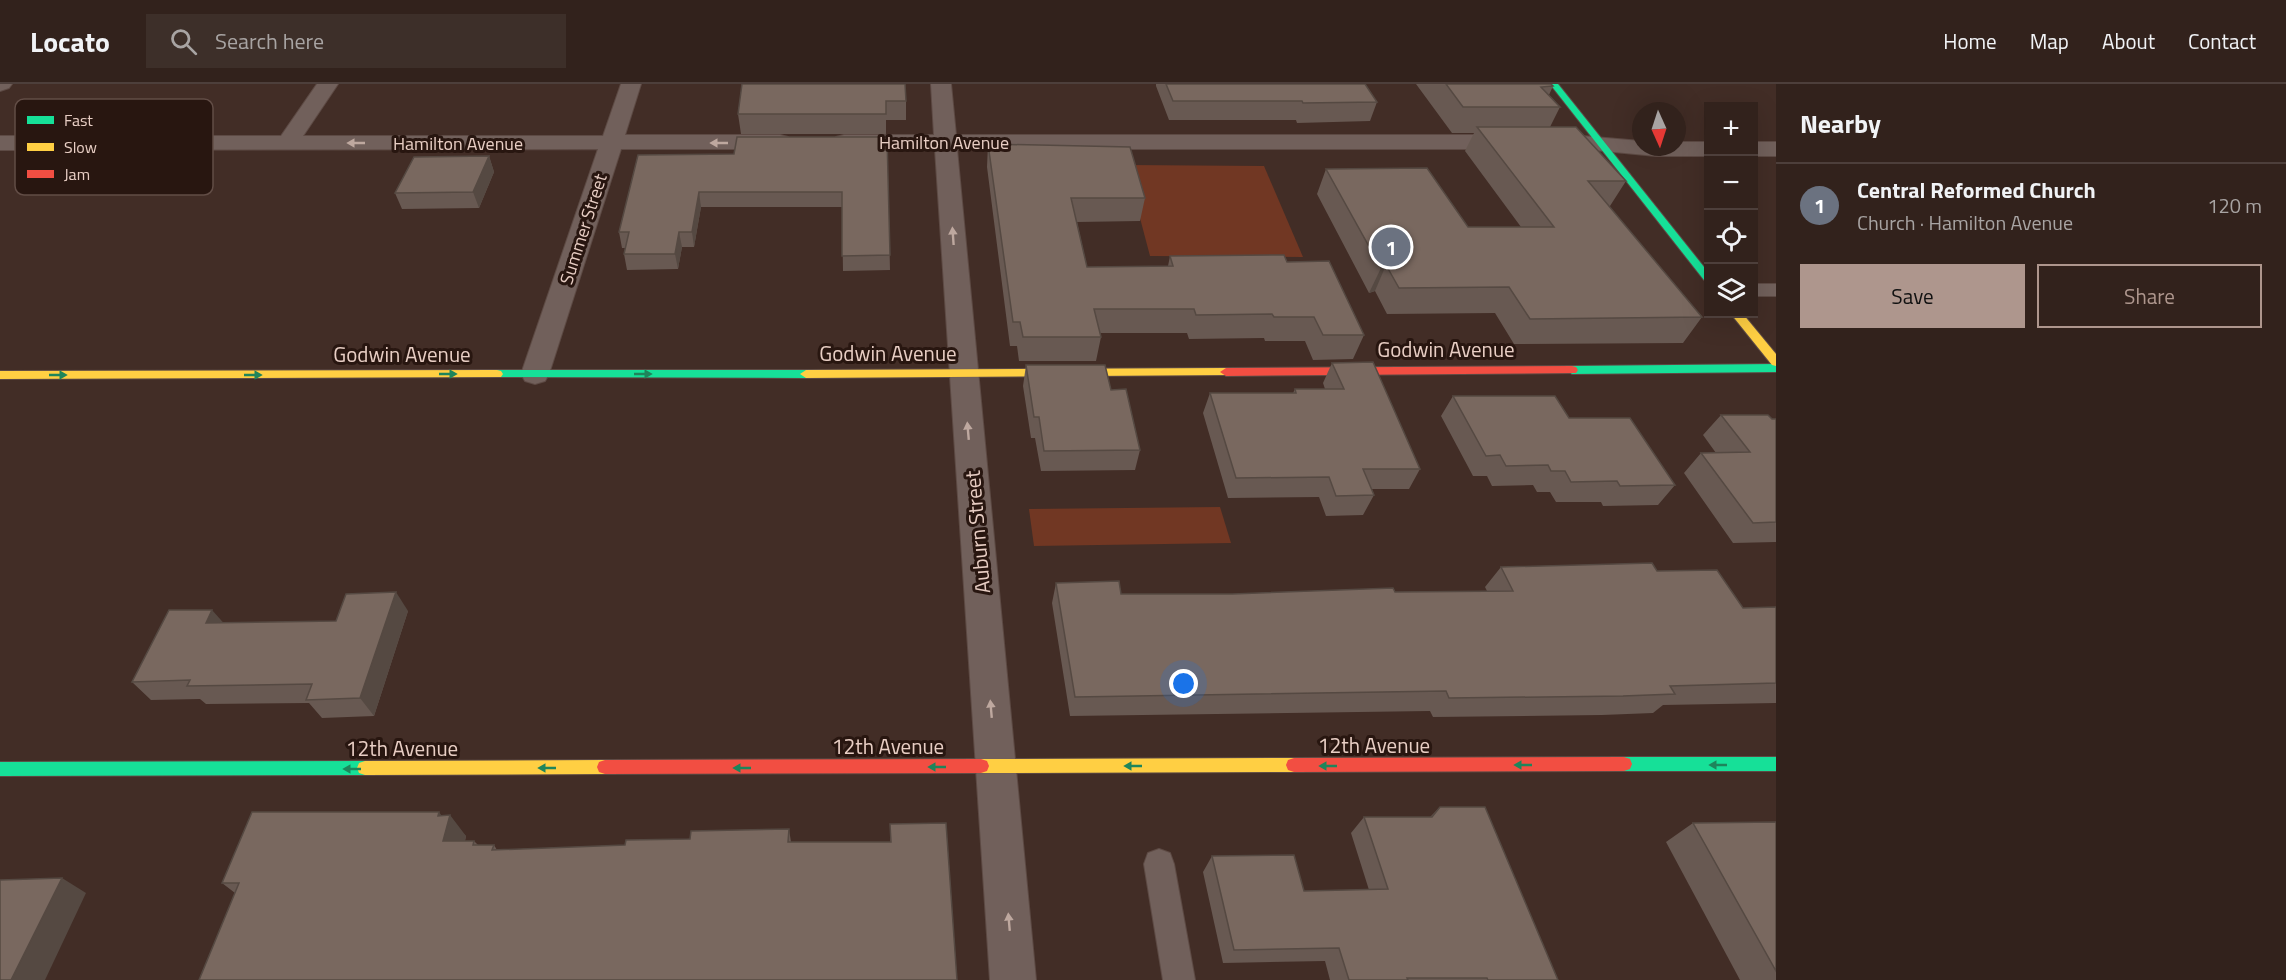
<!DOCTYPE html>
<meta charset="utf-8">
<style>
body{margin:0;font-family:"Titillium Web",sans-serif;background:#3d2f29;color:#f1f3f6}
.controls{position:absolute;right:18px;top:18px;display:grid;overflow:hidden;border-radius:0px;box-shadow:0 6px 24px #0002}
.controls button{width:54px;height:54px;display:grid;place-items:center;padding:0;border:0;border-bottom:2px solid #4d3f3b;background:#32221c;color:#f1f3f6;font:30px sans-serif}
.compass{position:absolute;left:1632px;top:18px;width:54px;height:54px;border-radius:50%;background:#32221c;box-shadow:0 6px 24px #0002;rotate:177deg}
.you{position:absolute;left:1184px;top:600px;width:21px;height:21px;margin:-15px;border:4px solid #fff;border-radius:50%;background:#1a73e8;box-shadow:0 0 0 9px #1a73e833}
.badge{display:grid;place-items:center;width:39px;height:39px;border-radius:50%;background:#ae968d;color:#fff;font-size:20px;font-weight:700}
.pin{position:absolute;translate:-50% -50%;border:3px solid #fff;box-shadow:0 2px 6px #0006}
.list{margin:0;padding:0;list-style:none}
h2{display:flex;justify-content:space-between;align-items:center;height:78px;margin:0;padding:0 24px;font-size:26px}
h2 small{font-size:20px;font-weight:400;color:#a8a4a3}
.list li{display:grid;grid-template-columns:39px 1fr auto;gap:18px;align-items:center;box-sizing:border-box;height:84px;padding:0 24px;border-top:2px solid #4d3f3b}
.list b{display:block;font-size:22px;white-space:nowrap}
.list p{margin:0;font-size:20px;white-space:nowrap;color:#a8a4a3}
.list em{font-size:20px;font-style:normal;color:#a8a4a3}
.actions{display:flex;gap:12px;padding:18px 24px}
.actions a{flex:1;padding:14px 0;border:2px solid #ae968d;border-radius:0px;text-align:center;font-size:21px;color:#ae968d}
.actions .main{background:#ae968d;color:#111}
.icon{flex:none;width:33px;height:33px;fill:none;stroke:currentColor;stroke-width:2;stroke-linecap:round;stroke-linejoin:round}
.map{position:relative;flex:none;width:1776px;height:896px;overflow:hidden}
header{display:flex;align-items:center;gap:36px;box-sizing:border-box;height:84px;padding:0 30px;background:#32221c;border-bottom:2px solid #4d3f3b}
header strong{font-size:28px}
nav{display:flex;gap:33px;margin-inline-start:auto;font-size:21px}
.search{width:420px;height:54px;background:#3d2f29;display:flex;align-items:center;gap:15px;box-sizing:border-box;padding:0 21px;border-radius:0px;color:#a8a4a3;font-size:22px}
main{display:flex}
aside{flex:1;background:#32221c}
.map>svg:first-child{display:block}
</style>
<header>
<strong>Locato</strong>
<div class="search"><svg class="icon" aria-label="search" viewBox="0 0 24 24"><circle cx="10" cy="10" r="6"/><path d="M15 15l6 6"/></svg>Search here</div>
<nav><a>Home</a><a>Map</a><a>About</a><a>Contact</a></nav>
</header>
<main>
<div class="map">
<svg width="1776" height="896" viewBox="0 0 1776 896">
<rect width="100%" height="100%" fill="#422d26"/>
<g fill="#713723">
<path d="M1126,81L1264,82L1303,173L1150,172Z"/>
<path d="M1220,423L1231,459L1034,462L1029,425Z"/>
</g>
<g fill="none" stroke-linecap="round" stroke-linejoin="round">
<defs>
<g id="lane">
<rect x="1754" y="200" width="22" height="12"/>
<path d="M1159,765L1170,769L1174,780L1195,896H1163L1144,780L1148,769Z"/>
</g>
<g id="street">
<path d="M0,0H12L9,4L0,7Z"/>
<path d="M317,0H338L303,52H603L621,0H641L625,51H780L788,53L791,58L788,63L780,65H621L549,290L545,297L535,300L525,297L521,290L598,65L0,66V52H281Z"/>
<path d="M931,0H951L956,51H1515L1523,53L1526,58L1523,63L1515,65H957L1036,896H990L935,65H844L836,63L833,58L836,53L844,51H934Z"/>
<path d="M1570,51L1641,57V63H1677V58H1708V72H1656L1562,63L1559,58L1562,53Z"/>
<rect x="1754" y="58" width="22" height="14"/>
</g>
<g id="fast">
<path d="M1550,0H1558L1708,188V197L1704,196Z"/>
<path d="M1776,280V288L1572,290L1566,286L1572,282Z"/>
<path d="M497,286H806L812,290L806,294L493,293L491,290L493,287Z"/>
<path d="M1624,673H1776V687H1624L1618,685L1616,680L1618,675Z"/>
<path d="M365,677L371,679L373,684L371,689L365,691L0,692V678Z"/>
</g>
<g id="slow">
<path d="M1731,230H1743L1776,270V282L1772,281Z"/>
<path d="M1226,284L1232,288L1230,291L806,294L800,290L806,286Z"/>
<path d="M497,286L501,287L503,290L501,293L0,295V287Z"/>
<path d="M1294,674L1300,676L1302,681L1300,686L1294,688L981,689L975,687L973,682L975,677L981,675Z"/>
<path d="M605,676L611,678L613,683L611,688L605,690L365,691L359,689L357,684L359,679L365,677Z"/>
</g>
<g id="jam">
<path d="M1572,282L1576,283L1578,286L1576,289L1226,292L1220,288L1226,284Z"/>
<path d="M1624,673L1630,675L1632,680L1630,685L1624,687L1294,688L1288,686L1286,681L1288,676L1294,674Z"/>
<path d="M981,675L987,677L989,682L987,687L981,689L605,690L599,688L597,683L599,678L605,676Z"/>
</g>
</defs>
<use href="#lane" stroke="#5d4a44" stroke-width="2"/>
<use href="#street" stroke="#5d4a44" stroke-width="2"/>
<use href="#fast" stroke="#5d4a44" stroke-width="2"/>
<use href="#slow" stroke="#5d4a44" stroke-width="2"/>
<use href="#jam" stroke="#5d4a44" stroke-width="2"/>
<use href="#lane" fill="#71605b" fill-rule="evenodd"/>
<use href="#street" fill="#71605b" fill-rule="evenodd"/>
<use href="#fast" fill="#16e098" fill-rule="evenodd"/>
<use href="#slow" fill="#ffcf43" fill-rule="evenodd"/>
<use href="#jam" fill="#f24e42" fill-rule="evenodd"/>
</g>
<g fill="#685952">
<path d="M742,0L906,17V36H886V50H741L738,30Z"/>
<path d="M1156,0H1365L1377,18L1370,37L1297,39L1296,36H1169L1156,2Z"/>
<path d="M1416,0H1551L1553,2L1549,11L1560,23L1550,43L1626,97L1610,122H1608L1702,233L1683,259L1514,260L1495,229L1387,230L1375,207L1369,209L1317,110L1326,85L1468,143H1521L1465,67L1474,49H1452Z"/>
<path d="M887,53L890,186L843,187L842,123H701L694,163H682L678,185L627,186L624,170L626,164H622L619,148L734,70Z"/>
<path d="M988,60L1145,114L1140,137L1077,138L1087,183L1168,182L1170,172L1287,178L1364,251L1353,275L1313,276L1305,257H1265L1264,254L1189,255L1187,249H1100L1101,253L1096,277H1019L1017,262H1010L987,83Z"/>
<path d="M489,72L494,88L479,124L402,125L395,109Z"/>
<path d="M1332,279L1420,385L1409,405H1372L1374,411L1363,431L1326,432L1319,413L1228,414L1203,329L1210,309H1293L1295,305H1325L1323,299Z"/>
<path d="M1026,281L1111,306L1140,366L1135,386L1041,387L1035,354H1031L1023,302Z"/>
<path d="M1453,312L1569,334L1675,401L1658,421L1603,422L1601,418H1556L1550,408H1537L1533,401L1492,402L1487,392H1473L1441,332Z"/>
<path d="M1721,331L1776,335V458L1733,459L1684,389L1701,369H1716L1703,351Z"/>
<path d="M1501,483L1657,487L1743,524L1776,523V619L1663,621L1653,629L1602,631L1433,633L1430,627L1070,632L1052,519L1056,499L1121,510H1232L1487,507L1485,503Z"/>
<path d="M408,527L374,632L322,634L309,619L206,620L200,615L151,616L132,598L224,539L336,537Z"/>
<path d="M1440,723L1558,896H1330L1325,877L1223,879L1203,788L1212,772L1304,807L1369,806L1351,749L1364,733H1430Z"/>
<path d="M442,732L466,752L465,757H474L478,761H494L497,766L625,761L789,745L791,758H890V740L957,896L235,809L222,799Z"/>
<path d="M1776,738V896H1740L1666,758L1693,739Z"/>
</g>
<g fill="#554942">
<path d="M489,72L494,88L479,124L473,108Z"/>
<path d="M699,108L701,123L694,163L692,148Z"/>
<path d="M679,148L682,163L678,185L675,170Z"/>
<path d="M1386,181L1375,207L1369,209L1381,184Z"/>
<path d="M396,508L408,527L374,632L360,614Z"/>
<path d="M212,526L229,545L206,539Z"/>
<path d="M439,728L448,740L450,731L466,752L460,777L443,757L438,732Z"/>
<path d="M62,794L86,809L45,896H11Z"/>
</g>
<g fill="#79685f" stroke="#554942" stroke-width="1.5">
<path d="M742,0H905L906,17H886V30H738Z"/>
<path d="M1166,0H1365L1377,18L1303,19L1302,17H1173Z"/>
<path d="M1446,0H1551L1553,2L1541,3L1560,23H1463Z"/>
<path d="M1477,43H1576L1626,97H1588L1702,233L1530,235L1509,203L1399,204L1386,181L1381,184L1326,85L1427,84L1468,143H1554Z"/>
<path d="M737,53H887L890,171L842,172V108H699L692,148H679L675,170H624L629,148H619L638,71L734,70Z"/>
<path d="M988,60L1130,63L1145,114H1071L1087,183L1173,182L1170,172L1284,171L1287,178L1329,177L1364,251H1323L1314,233H1274L1272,230L1196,231L1194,225H1094L1101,253H1023L1020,238H1013Z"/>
<path d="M489,72L473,108L395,109L414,73Z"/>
<path d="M1373,278L1420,385H1363L1374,411L1336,412L1329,393L1236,394L1210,309H1296L1295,305H1344L1332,279Z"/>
<path d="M1026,281H1105L1111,306L1126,305L1140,366L1044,367L1039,333H1034Z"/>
<path d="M1453,312H1555L1569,334H1630L1675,401L1620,402L1617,397L1571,398L1565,387H1551L1548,381L1506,382L1500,371L1486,372Z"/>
<path d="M1721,331H1768L1772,335H1776V438L1753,439L1701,369L1750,368Z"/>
<path d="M1652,479L1657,487L1717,486L1743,524L1776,523V599L1670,602L1675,610L1623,612L1449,614L1446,607L1075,613L1056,499L1119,497L1121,510H1232L1393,504L1395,508L1513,507L1501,483Z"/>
<path d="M396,508L360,614L306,616L312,600L187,602L190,596L132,598L169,526H212L206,539L336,537L346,510Z"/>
<path d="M1440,723H1485L1558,896H1488L1487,894H1407L1408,896H1349L1339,864L1234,866L1212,772L1294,771L1304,807L1388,805L1364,733H1432Z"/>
<path d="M252,728H439L438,732L450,731L443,757H474L473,761H494L492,766L625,761L626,756L690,755L691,747L789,745L788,758H891L890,740L946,739L957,896H199L239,799H222Z"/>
<path d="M1776,738V887L1693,739Z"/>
<path d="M62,794L11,896H0V796Z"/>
</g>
<defs><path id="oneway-solid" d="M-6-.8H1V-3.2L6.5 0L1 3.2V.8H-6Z" transform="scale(1.5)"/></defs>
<g fill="#bea89f">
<use href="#oneway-solid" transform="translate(356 59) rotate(180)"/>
<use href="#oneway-solid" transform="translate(719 59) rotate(180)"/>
<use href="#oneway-solid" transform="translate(953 152) rotate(-94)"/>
<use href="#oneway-solid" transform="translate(968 347) rotate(-95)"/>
<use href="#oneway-solid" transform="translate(991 625) rotate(-95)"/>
<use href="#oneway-solid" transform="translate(1009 838) rotate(-95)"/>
</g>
<g fill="#1e855b">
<use href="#oneway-solid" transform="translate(448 290)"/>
<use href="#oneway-solid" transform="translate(643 290)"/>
<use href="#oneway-solid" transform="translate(58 291)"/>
<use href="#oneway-solid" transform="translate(253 291)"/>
<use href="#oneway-solid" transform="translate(1523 681) rotate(180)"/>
<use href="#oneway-solid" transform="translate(1718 681) rotate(180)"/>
<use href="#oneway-solid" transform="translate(1133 682) rotate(180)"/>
<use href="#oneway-solid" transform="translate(1328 682) rotate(180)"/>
<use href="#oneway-solid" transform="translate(937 683) rotate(180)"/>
<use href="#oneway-solid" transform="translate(547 684) rotate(180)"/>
<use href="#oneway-solid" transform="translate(742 684) rotate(180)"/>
<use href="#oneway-solid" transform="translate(352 685) rotate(180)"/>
</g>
<g text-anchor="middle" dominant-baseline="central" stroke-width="6" stroke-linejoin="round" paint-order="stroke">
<g font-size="18" fill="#e8cec4" stroke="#281610">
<text x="944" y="58">Hamilton Avenue</text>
<text x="458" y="59">Hamilton Avenue</text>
<text transform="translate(583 145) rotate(-72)">Summer Street</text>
</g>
<g font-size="21" fill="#e8cec4" stroke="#281610">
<text x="1446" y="265">Godwin Avenue</text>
<text x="888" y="269">Godwin Avenue</text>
<text x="402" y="270">Godwin Avenue</text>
<text transform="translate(977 448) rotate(-95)">Auburn Street</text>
<text x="1374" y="661">12th Avenue</text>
<text x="888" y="662">12th Avenue</text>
<text x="402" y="664">12th Avenue</text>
</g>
</g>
<rect x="15" y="15" width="198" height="96" rx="9" fill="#281610" stroke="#624d46" stroke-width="1.5"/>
<rect x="27" y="32" width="27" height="8" fill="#16e098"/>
<rect x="27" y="59" width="27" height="8" fill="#ffcf43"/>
<rect x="27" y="86" width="27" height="8" fill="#f24e42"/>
<g font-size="16" fill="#e8cec4">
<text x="64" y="42">Fast</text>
<text x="64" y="69">Slow</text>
<text x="64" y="96">Jam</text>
</g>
</svg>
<div class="controls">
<button>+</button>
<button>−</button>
<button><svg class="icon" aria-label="locate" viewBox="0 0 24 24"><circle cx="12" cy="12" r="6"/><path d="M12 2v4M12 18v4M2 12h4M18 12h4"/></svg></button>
<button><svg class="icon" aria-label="layers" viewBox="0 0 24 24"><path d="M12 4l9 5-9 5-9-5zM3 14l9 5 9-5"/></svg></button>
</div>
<svg class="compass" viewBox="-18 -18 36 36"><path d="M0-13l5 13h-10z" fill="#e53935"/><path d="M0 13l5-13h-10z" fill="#a8a4a3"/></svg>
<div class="you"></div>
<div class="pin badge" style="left:1391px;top:163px;background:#6b7280">1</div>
</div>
<aside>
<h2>Nearby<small></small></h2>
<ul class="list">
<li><span class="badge" style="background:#6b7280">1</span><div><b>Central Reformed Church</b><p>Church · Hamilton Avenue</p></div><em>120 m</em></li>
</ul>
<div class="actions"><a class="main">Save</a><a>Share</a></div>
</aside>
</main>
